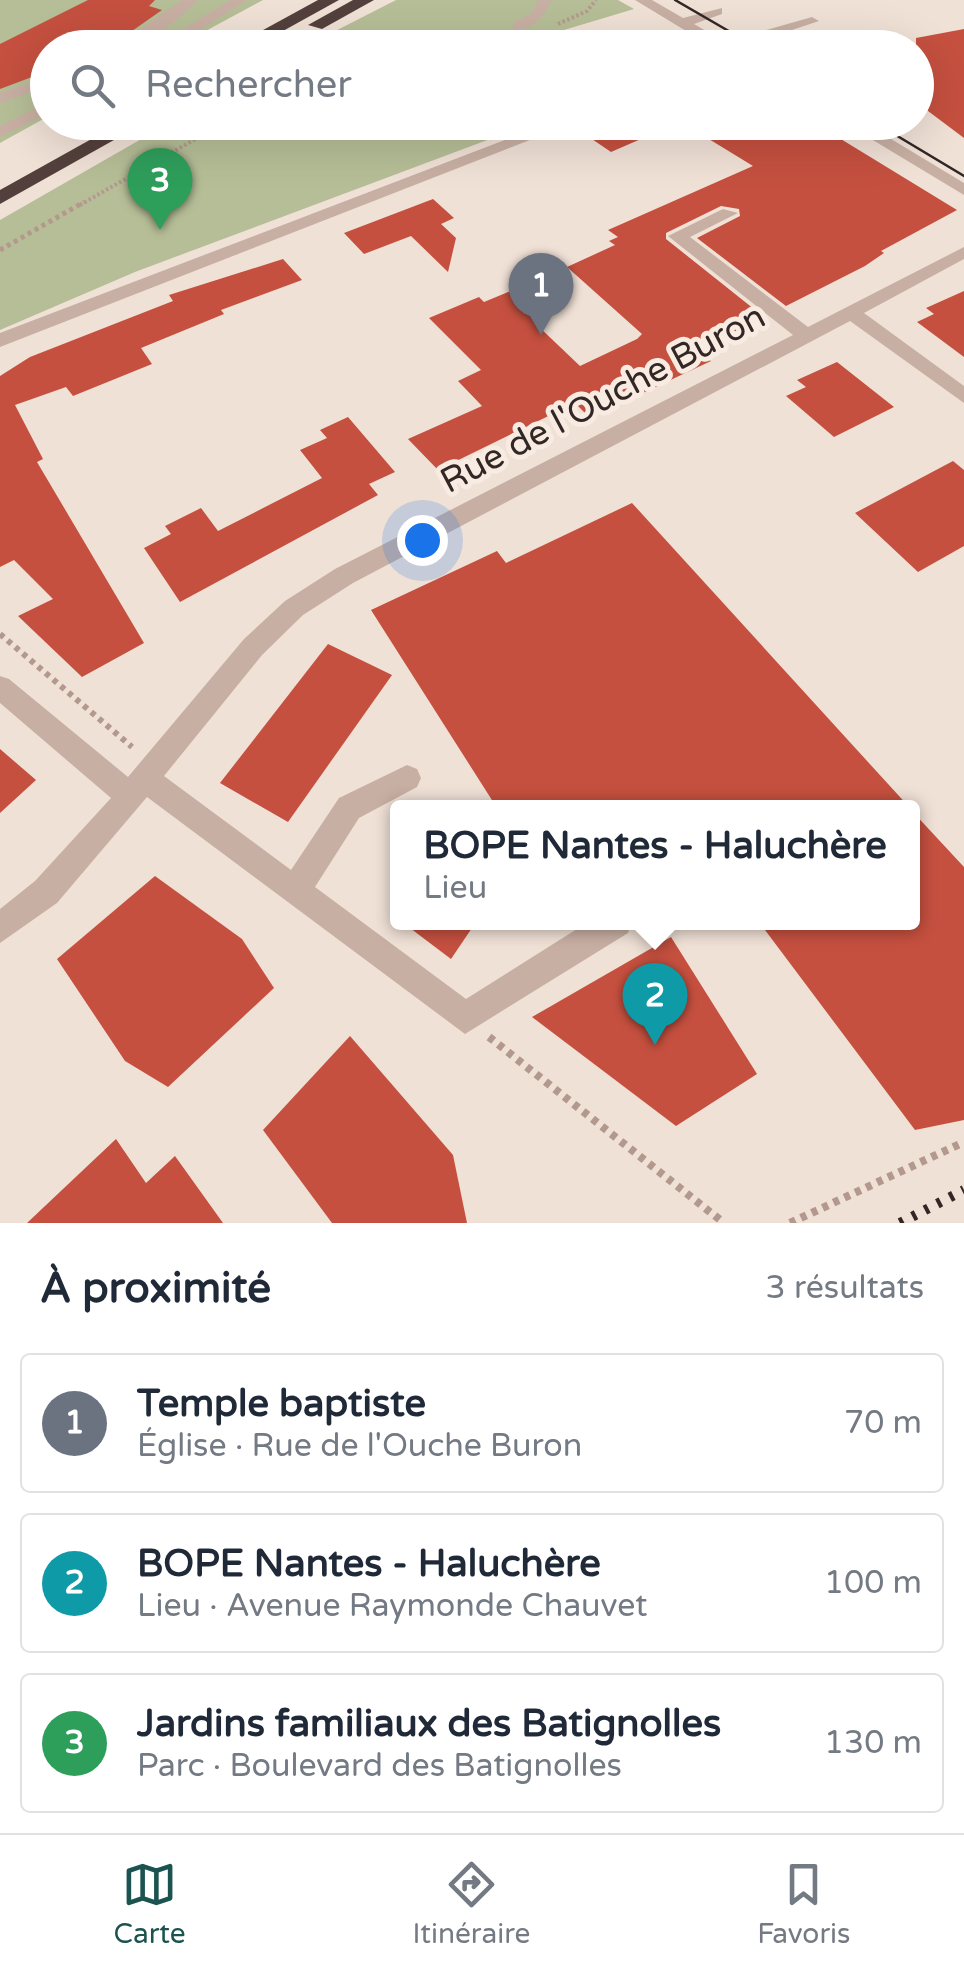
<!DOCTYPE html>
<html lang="fr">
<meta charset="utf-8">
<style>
body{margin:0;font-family:"Varela Round",sans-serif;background:#f2f2f3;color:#1f2937}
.you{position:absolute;left:422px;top:540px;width:35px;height:35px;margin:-25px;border:8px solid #fff;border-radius:50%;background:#1a73e8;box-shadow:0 0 0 15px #1a73e833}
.badge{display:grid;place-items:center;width:65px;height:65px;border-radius:50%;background:#1b5350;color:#fff;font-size:32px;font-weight:700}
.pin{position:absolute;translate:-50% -82px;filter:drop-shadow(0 2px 5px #0008)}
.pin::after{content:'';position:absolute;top:52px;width:35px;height:30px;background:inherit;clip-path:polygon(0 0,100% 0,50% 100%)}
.popup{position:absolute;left:390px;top:800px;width:530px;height:130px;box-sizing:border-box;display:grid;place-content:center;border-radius:10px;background:#fff;filter:drop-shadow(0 2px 8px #0005);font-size:32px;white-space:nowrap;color:#747a83}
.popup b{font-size:38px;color:#1f2937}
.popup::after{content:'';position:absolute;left:50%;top:100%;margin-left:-20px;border:20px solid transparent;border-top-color:#fff}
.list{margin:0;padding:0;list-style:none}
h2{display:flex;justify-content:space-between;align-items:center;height:130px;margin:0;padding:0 40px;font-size:42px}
h2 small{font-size:32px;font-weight:400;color:#747a83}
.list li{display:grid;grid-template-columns:65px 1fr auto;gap:30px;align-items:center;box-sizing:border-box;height:140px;margin:0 20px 20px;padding:0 20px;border:2px solid #e0e1e3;border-radius:10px}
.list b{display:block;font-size:38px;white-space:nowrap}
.list p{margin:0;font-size:32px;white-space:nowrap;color:#747a83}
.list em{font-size:32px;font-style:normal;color:#747a83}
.icon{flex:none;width:55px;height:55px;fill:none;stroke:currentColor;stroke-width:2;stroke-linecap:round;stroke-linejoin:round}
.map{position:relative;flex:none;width:964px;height:1223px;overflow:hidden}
.search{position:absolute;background:#fff;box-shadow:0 10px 40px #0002;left:30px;right:30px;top:30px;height:110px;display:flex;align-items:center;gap:25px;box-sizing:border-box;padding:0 35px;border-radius:55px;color:#747a83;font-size:38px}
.sheet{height:610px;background:#fff}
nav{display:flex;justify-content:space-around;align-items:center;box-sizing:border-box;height:140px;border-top:2px solid #e0e1e3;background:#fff;font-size:28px;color:#747a83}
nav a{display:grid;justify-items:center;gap:5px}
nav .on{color:#1b5350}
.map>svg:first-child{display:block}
</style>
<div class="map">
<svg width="964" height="1223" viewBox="0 0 964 1223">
<rect width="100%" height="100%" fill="#f0e1d6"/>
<g fill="#b6be97">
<path d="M0,0H263L176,47L48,48L47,117L0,143Z"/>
<path d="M396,0H618L634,9L507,47L302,48Z"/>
<path d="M171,122H533V123L135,272L0,330V220Z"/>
</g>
<g fill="#c5503f">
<path d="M88,0H155L149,6L162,10L112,45L97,40L81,48H48V64L34,70L40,74L0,89V44Z"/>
<path d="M964,29V138L916,102V38Z"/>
<path d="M611,122H680L611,152L583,133Z"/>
<path d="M681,122H813L957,210L881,251L884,253L865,266L786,306L697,238L740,216L739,209L721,206L666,233V239L764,317L697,350L711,361L630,399L626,396L587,415L575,403L438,470L408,439L482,406L458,381L481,370L429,318L479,297L484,302L513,290L548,320L537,325L580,366L637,339L642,334L567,267L615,245L609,241L618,237L608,230L753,166Z"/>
<path d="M433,199L454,218L441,224L456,238L448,272L411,236L364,254L344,233Z"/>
<path d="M283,259L302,280L221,310L224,314L141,348L152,364L73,396L66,387L15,405L43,459L37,462L144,643L82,677L18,616L53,599L14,560L0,567V376L30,357L173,301L169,295Z"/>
<path d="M964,291V357L917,322L934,314L926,308Z"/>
<path d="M837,362L894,407L834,437L786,396L806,387L797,380Z"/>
<path d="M348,417L395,472L369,484L378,495L180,602L144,548L171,534L165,526L201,508L218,531L322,478L300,450L327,438L320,430Z"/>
<path d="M953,461L964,470V546L918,572L855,513Z"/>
<path d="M632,503L868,762L910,808H497L371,610L497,551L506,563Z"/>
<path d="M328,644L392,675L288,822L220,783Z"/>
<path d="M0,749L36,780L0,813Z"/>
<path d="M912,811L964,867V1120L915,1130L759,922H912Z"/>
<path d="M155,876L242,939L274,988L168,1087L125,1061L57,959Z"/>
<path d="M402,922H476L451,959Z"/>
<path d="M671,937L757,1074L676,1126L532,1017Z"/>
<path d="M350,1036L453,1155L467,1223H332L263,1130Z"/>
<path d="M116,1139L146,1183L175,1156L223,1223H27Z"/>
</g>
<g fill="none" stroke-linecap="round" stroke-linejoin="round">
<g stroke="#b3998d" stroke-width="4" stroke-dasharray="2.5 2.5" stroke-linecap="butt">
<path d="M558,24L587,11L596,0"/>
<path d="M439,48L502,39"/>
<path d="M80,205L225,122"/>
</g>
<path stroke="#b3998d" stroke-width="5" stroke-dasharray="4 4" stroke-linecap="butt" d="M0,250L84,202"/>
<path stroke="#b3998d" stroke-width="6" stroke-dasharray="5 5" stroke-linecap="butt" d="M0,634L132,747"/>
<g stroke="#b3998d" stroke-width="8" stroke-dasharray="6 6" stroke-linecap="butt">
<path d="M489,1037L724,1223"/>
<path d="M790,1223L964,1142"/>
</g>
<g fill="#c8afa3" fill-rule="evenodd">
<path d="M182,0H197C175,23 146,48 114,48Z"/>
<path d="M230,0H247L171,48H153Z"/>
<path d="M538,0H552C544,16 533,31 513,29V23L532,13Z"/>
<path d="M635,0H652L683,18L722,8V14L694,24L725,42L812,17L819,21L738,48H714Z"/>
<path d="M48,77V86L0,103V93Z"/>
<path d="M48,102V113L0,137V126Z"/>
<path d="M552,122H576L0,347V333Z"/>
<path d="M843,122H863L964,183V195Z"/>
<path d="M723,209L738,213L690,237L808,327L964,247V259L864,313L964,386V403L850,321L353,583L303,615L262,655L164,776L291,870L339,798L407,765L417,769L421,778L417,787L359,818L315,887L466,999L588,922H632L628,933L465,1034L147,797L57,903L0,943V909L35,881L111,798L0,703V676L9,679L128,777L244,639L285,601L335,569L793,335L668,236Z"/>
</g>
<g fill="#53403c" fill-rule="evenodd">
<path d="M318,0H339L252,48H230Z"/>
<path d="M353,0H374L322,29L308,25Z"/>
<path d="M122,122H146L0,204V190Z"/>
</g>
<g stroke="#322725" stroke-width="2.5">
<path d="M675,0L758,48"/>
<path d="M874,122L964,176"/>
</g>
<path stroke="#322725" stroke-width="10" stroke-dasharray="4 10" stroke-linecap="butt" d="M900,1223L964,1190"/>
</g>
<g text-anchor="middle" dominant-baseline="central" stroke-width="10" stroke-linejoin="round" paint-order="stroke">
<g font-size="35" fill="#322725" stroke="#f8ebe2">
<text transform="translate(603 399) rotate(-28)">Rue de l'Ouche Buron</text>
</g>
</g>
</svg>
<div class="you"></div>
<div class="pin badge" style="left:541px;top:335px;background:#6b7280">1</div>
<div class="pin badge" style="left:655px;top:1045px;background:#0f9aa8">2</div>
<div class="popup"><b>BOPE Nantes - Haluchère</b>Lieu</div>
<div class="pin badge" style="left:160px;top:230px;background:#2e9e5b">3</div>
<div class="search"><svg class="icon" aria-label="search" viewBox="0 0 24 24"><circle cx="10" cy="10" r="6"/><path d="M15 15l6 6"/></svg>Rechercher</div>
</div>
<section class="sheet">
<h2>À proximité<small>3 résultats</small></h2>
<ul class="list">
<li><span class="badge" style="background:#6b7280">1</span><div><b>Temple baptiste</b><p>Église · Rue de l'Ouche Buron</p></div><em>70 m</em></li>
<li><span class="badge" style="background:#0f9aa8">2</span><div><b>BOPE Nantes - Haluchère</b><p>Lieu · Avenue Raymonde Chauvet</p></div><em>100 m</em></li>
<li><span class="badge" style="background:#2e9e5b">3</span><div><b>Jardins familiaux des Batignolles</b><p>Parc · Boulevard des Batignolles</p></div><em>130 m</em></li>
</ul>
</section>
<nav>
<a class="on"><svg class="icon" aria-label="map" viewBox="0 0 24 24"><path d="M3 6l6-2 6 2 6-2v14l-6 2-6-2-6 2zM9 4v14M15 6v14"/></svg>Carte</a>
<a><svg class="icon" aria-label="directions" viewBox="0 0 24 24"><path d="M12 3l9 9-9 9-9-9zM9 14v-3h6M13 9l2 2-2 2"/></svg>Itinéraire</a>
<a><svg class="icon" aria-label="saved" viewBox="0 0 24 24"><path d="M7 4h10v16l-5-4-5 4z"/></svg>Favoris</a>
</nav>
